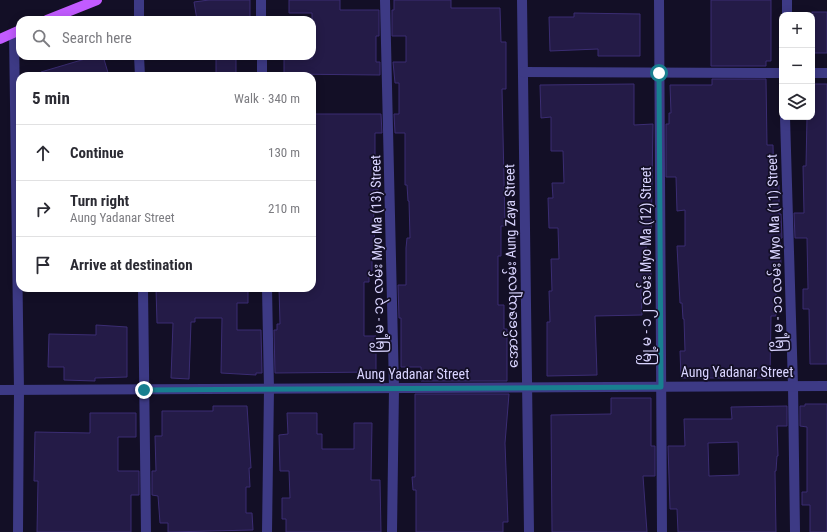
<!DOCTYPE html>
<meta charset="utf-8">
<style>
body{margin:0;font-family:"Roboto Condensed","Noto Sans Myanmar",sans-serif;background:#f2f2f3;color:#2b2b33}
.controls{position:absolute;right:12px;top:12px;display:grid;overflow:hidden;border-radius:8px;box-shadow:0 2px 10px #0003}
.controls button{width:36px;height:36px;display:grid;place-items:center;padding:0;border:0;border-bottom:1px solid #e1e1e2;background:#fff;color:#2b2b33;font:20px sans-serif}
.stop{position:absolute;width:12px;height:12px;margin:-9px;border:3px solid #187f8f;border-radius:50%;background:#fff}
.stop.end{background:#187f8f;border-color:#fff;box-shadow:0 1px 4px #0008}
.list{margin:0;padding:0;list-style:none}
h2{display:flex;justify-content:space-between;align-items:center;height:52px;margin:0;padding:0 16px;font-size:17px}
h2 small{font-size:13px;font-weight:400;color:#7c7c81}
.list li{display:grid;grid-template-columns:26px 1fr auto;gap:12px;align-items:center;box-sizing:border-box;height:56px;padding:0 16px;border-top:1px solid #e1e1e2}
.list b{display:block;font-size:15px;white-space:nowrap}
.list p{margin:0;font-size:13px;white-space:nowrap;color:#7c7c81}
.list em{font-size:13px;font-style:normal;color:#7c7c81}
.icon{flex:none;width:22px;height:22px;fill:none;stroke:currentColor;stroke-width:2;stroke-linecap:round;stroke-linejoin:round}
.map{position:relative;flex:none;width:827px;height:532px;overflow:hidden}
.search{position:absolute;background:#fff;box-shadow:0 2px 10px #0003;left:16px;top:16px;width:300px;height:44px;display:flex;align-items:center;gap:10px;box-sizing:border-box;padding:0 14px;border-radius:12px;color:#7c7c81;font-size:15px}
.panel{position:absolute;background:#fff;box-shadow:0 2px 10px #0003;left:16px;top:72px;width:300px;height:220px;border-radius:12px}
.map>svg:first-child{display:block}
</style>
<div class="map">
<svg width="827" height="532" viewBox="0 0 827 532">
<rect width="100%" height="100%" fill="#130f26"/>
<g fill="#241b47" stroke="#3b2d73" fill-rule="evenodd">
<path d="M209,0H250V20H197L194,2Z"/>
<path d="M289,0H340V10H379V36H376V62H380V75L284,74V59H312V13H289Z"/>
<path d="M394,0H451V8H500L501,42H506V89H502L505,226H501V256H498V305H504V329H507V381H421V367H401V318H399L398,285H406V248L407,238H410L409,201H408L407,185H405V133H395L394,114H399V83H395L393,62H406V36H392V10H394Z"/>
<path d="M711,0H771V61H766V66H711Z"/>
<rect x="812" y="12" width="15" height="41"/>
<path d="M574,13L640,14V56H598V49L550,51L549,17H574Z"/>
<path d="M95,56H103L109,76H42L41,72Z"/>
<rect x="216" y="56" width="20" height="20"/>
<path d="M712,79H766L767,145H773L774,185H779V214H781L782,238L780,239L781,265H776V316H771L770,378H681L680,351H685L684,319H683L682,303H680L677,246H685V210L677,211L676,177H666V124H669V113H671L670,85H712Z"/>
<path d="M634,84V125L653,124L651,243L646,244L647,269H651V289H641L642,315L595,316L597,375L547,376V322H550L549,291H552L551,259H559L558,228H549L548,198H553L552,183H564L563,151H551V117L541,118L540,85Z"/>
<path d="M812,84H827V364H810L809,309H803V289H808L807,238H795L794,213H804L803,166H806L807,117H812Z"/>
<path d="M312,114H381L382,133H375V168H378V190H373L375,254H372V271H369V282H364V336H376V372L275,373L274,330H277V324H280L279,288H312Z"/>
<path d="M156,288H248V303H237V330H261L262,373H256V375L221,373L222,318H195V322H191L189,379L171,378L173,323H157Z"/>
<path d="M96,325L127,327V377L95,378V381L64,380V367H48L49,334L96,335Z"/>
<path d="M415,394H509L505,443L508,522H503V532H416V490H413L412,477H415Z"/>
<path d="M611,398H651V446H655V476H643L647,532H552L551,415L611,414Z"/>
<path d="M805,404H827V532H810V505H802V492H807V427L800,426V406H805Z"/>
<path d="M213,406H247L251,468H249L250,487H246V513H252L253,530L168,532V523H160L158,496L152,495V471H156L155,436H162V411H213Z"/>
<path d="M787,406V426H777L778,456H777L776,471H775L776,532H678L677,509H670L668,446H685L684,419H732L731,407ZM738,442L739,475L709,476L708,443Z"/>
<path d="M90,413H136V437H118V471H139V495H131V532H37L38,481H34L35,432L90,433Z"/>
<path d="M287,413H317V434H322V449H354V423H372L371,480H380L381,532H286V519H282V498H290L289,471H280L279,435L288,434Z"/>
</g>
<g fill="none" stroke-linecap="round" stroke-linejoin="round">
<g stroke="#3d3a85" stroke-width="10">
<path d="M139,0V20"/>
<path d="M261,0V20"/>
<path d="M385,0L394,388L392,532"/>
<path d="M522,0L529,532"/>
<path d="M659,0L662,532"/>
<path d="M787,15V0"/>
<path d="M14,33L19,390L18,532"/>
<path d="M139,56L140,76"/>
<path d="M262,56V76"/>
<path d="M523,72L782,73"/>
<path d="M812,73H827"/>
<path d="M785,117L793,386L795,532"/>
<path d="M143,288L146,532"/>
<path d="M0,390L827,386"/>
<path d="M267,532L269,389L267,288"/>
</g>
<g stroke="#c25bff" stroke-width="10">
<path d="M47,20L97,0"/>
<path d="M0,39L20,30"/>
</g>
</g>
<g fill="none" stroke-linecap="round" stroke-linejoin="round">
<path stroke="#187f8f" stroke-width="5" d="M144,390L661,387L659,73"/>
</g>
<g text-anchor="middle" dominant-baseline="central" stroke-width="3.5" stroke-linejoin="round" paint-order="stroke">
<g font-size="14" fill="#d9d4ff" stroke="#130f26">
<text transform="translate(775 253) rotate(-92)">မြို့မ - ၁၁ လမ်း Myo Ma (11) Street</text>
<text transform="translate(377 254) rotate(-91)">မြို့မ - ၁၃ လမ်း Myo Ma (13) Street</text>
<text transform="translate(511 266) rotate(-91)">အောင်ဇေယျလမ်း Aung Zaya Street</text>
<text transform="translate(646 266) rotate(-90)">မြို့မ - ၁၂ လမ်း Myo Ma (12) Street</text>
<text x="737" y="372">Aung Yadanar Street</text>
<text x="413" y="374">Aung Yadanar Street</text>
</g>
</g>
</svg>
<div class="controls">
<button>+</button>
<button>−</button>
<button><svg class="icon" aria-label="layers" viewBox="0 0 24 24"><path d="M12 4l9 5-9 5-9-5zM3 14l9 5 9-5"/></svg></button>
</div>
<div class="stop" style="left:659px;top:73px"></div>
<div class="stop end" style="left:144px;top:390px"></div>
<div class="search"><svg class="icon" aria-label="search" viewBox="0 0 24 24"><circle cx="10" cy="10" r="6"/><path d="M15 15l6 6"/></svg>Search here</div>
<section class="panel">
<h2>5 min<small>Walk · 340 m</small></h2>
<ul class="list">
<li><svg class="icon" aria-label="ahead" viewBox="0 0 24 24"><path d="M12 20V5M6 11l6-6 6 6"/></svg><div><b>Continue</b></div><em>130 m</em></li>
<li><svg class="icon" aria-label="right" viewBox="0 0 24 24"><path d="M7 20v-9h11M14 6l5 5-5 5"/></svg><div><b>Turn right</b><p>Aung Yadanar Street</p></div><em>210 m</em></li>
<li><svg class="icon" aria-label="arrive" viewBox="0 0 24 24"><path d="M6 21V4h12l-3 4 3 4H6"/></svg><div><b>Arrive at destination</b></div></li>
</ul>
</section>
</div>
